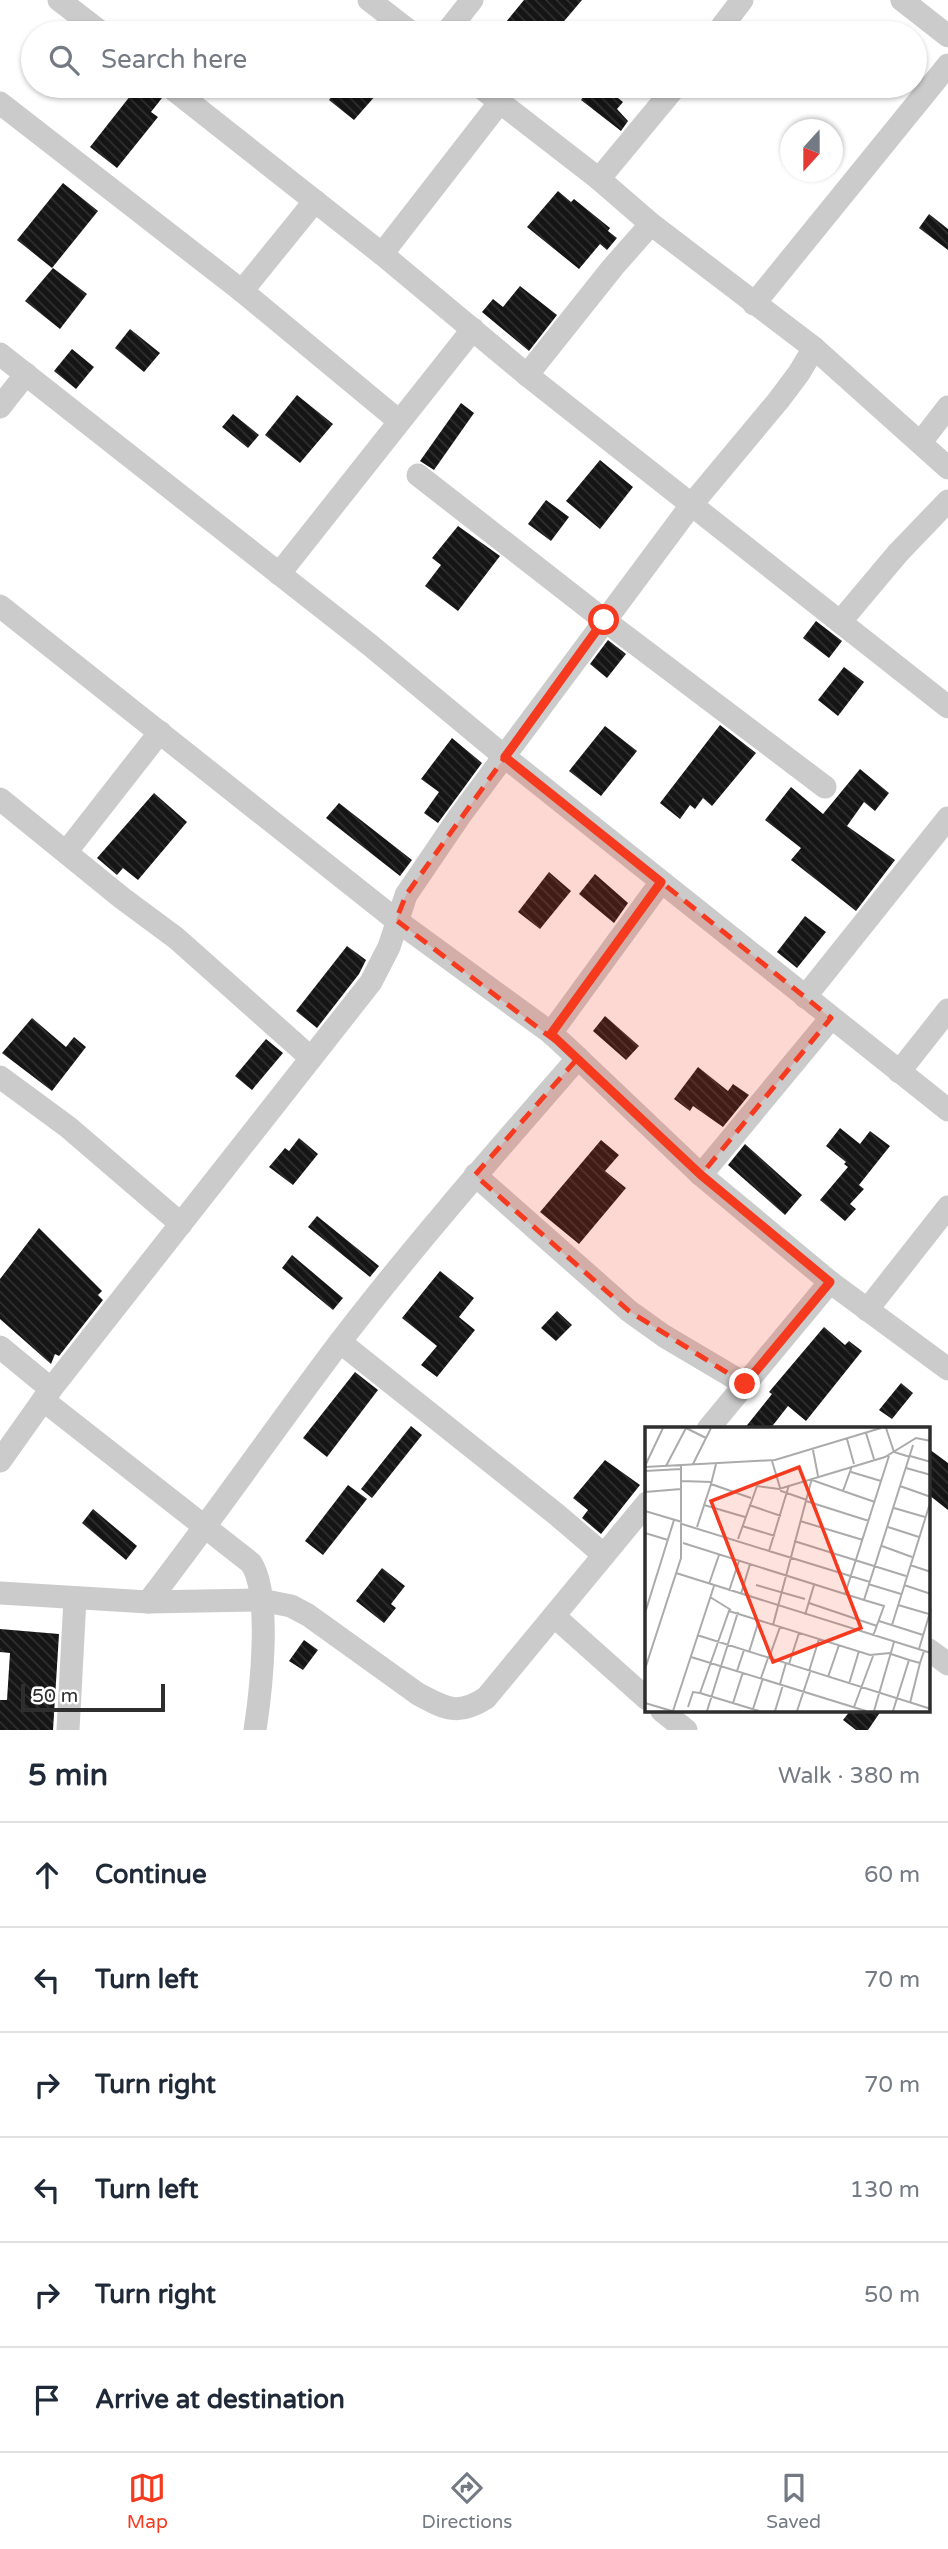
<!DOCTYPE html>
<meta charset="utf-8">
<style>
body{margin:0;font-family:"Varela Round",sans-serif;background:#f6f6f7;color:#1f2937}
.compass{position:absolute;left:780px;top:119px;width:63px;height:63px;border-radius:50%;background:#fff;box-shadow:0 2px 5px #0004;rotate:201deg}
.scale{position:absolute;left:21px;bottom:18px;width:144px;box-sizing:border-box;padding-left:7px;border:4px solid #2e2e2e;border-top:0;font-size:19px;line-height:24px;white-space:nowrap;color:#2e2e2e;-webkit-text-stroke:5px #fff;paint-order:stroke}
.stop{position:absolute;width:21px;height:21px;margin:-16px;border:5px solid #f63a1f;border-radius:50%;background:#fff}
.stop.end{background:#f63a1f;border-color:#fff;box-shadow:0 2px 7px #0008}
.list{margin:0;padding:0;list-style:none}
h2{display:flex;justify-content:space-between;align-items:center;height:91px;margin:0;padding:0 28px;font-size:30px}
h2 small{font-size:23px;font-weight:400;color:#747a83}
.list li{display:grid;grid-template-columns:46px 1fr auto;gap:21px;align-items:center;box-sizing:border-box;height:105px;padding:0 28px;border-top:2px solid #e0e1e3}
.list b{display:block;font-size:26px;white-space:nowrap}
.list em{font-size:23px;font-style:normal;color:#747a83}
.icon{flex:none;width:38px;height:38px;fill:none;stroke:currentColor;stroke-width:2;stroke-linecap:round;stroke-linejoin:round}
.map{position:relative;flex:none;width:948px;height:1730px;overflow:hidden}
.search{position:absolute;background:#fff;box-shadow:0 2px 5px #0004;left:21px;right:21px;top:21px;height:77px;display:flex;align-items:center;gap:18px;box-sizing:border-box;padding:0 24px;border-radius:38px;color:#747a83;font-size:26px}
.sheet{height:721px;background:#fff}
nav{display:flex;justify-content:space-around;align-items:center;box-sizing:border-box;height:98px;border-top:2px solid #e0e1e3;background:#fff;font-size:19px;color:#747a83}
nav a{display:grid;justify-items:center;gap:4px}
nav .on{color:#f63a1f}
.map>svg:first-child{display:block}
</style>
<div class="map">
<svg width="948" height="1730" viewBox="0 0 948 1730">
<defs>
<pattern id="building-back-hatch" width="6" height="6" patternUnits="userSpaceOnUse" patternTransform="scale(1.75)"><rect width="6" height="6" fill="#151515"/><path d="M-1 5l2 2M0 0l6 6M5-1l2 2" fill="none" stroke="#2f2f2f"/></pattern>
</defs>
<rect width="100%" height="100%" fill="#fff"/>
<g fill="url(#building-back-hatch)">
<path d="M524,0H582L554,33H520L506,22Z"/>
<path d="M138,86L155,87L162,98L151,112L158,117L117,168L90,147Z"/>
<path d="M319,86H384L354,120L329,100L332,96Z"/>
<path d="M591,86H603L623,102L617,109L628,121L621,131L581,100Z"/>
<path d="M63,183L98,211L52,268L17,240Z"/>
<path d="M558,191L571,202L574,199L610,228L608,231L617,238L607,250L600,244L579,269L527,227Z"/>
<path d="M929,214L948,229V250L919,228Z"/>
<path d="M53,268L87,294L60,329L25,301Z"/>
<path d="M520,286L557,315L529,351L482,312L493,299L503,307Z"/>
<path d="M130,329L160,353L144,372L115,348Z"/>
<path d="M72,349L94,367L76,389L54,371Z"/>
<path d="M297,395L333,424L300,463L265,435Z"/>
<path d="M461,403L474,413L434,470L420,461Z"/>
<path d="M233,414L259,435L248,448L222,427Z"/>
<path d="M600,460L633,487L600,529L566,501Z"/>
<path d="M546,500L569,517L551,541L528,524Z"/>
<path d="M458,526L500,556L458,611L425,586L441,565L432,558Z"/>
<path d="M816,621L842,641L829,658L803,638Z"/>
<path d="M608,640L626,654L607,678L590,664Z"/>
<path d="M844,667L864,682L838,716L818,700Z"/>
<path d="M720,725L756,753L712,806L703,798L695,809L690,805L680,819L660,803Z"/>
<path d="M605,726L637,751L601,796L569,771Z"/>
<path d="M452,738L482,763L438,823L424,813L439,792L421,779Z"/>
<path d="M860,769L889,793L875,811L864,802L847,826L895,860L856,911L791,860L801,848L765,820L791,787L823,814Z"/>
<path d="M154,793L187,822L138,880L123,868L117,875L97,858Z"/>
<path d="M339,803L412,860L400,876L326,818Z"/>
<path d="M549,872L571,891L540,929L518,912Z"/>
<path d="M595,874L628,903L614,923L579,894Z"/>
<path d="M805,916L826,932L797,968L777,952Z"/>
<path d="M347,946L366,960L359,974L317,1028L296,1011Z"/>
<path d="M605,1016L639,1046L626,1060L593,1031Z"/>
<path d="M32,1018L66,1047L74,1037L86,1047L52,1091L2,1053Z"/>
<path d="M266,1039L283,1053L252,1090L235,1076Z"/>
<path d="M698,1067L728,1091L733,1084L749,1095L723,1127L693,1106L690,1111L674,1099Z"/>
<path d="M840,1128L860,1144L870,1131L890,1146L859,1185L864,1189L850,1204L856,1209L845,1221L820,1200L848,1167L844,1164L846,1162L826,1146Z"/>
<path d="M299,1138L318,1154L293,1185L269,1167L285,1148L289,1151Z"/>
<path d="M601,1140L619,1155L605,1171L626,1188L579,1244L540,1212Z"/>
<path d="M745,1144L802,1195L785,1215L728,1165Z"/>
<path d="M317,1216L379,1266L370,1277L308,1227Z"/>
<path d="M39,1228L102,1291L98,1295L103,1300L59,1356L55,1354L51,1364L0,1319V1279Z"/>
<path d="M292,1255L343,1298L333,1310L282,1268Z"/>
<path d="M440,1271L474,1298L459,1317L475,1330L437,1377L421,1365L437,1346L402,1318Z"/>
<path d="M557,1311L572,1325L556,1341L541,1328Z"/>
<path d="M824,1327L845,1345L849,1341L862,1351L806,1421L788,1406L770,1429H744L772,1394L769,1392Z"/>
<path d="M355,1372L378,1390L327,1457L303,1438Z"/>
<path d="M901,1383L913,1393L892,1419L879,1410Z"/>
<path d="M411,1426L422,1435L372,1498L361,1489Z"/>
<path d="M929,1449L948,1463V1510L929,1495Z"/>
<path d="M605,1460L640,1485L601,1534L582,1518L588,1510L573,1498Z"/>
<path d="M348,1485L367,1499L323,1555L305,1541Z"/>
<path d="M93,1509L137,1546L126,1560L82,1523Z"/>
<path d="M382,1568L405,1586L391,1604L396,1608L384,1623L356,1601Z"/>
<path d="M0,1629L59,1634L53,1730H0V1700H7L10,1653L0,1652Z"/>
<path d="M304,1640L318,1650L303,1670L289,1661Z"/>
<path d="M850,1711H881L868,1730H856L843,1720Z"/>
</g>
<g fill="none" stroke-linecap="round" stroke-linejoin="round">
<g stroke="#cbcbcb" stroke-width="23">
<path d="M59,0L102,33"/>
<path d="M369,0L412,33"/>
<path d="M902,0L948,36"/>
<path d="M446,33L472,0"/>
<path d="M717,33L742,0"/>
<path d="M169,86L382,254L527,375L948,707"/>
<path d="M479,86L599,179L651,224L814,348L948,468"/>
<path d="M0,103L242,291L399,421"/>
<path d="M599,179L676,86"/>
<path d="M382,254L500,102"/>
<path d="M242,291L315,201"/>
<path d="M754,304L948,65"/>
<path d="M0,354L370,645L505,757L948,1110"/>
<path d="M527,375L613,267L651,224"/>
<path d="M0,407L26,374"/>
<path d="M921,442L948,407"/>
<path d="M418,475L604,620L825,787"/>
<path d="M279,574L473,329"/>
<path d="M0,606L396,920L551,1033L578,1058"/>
<path d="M840,622L898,553L948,501"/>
<path d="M0,799L122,898L176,938L311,1058"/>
<path d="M67,851L160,732"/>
<path d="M805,997L948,818"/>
<path d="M551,1033L661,882"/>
<path d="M899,1072L948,1010"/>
<path d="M0,1077L68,1127L181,1224"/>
<path d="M475,1175L629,1311L664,1336L745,1384"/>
<path d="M701,1175L831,1018"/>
<path d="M867,1310L948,1207"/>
<path d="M340,1342L556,1514L604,1555"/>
<path d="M0,1347L51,1389"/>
<path d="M43,1400L251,1563C272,1595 261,1691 255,1730"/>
<path d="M708,1429L830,1282"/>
<path d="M0,1461L51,1389L371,982L389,947L406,895L459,817L692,504L778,401L799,373L814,348"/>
<path d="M0,1593L148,1602L261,1600L291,1606L308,1615L418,1694C446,1709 458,1716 486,1698L647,1503"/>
<path d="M148,1602C214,1517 275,1428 340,1342C415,1244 497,1151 578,1058L701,1175L830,1282L948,1369"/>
<path d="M554,1616L647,1699"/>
<path d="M929,1650L948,1664"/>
<path d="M662,1711L686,1730"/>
<path d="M68,1730L75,1599"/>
</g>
</g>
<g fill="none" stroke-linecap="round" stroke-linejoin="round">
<path stroke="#f63a1f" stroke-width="9" d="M604,620L505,757L661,882L551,1034L701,1175L830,1282L745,1384"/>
</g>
<path fill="#f63a1f" fill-opacity="0.2" stroke="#f63a1f" stroke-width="5" stroke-dasharray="14 9" stroke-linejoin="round" d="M505,757L831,1018L701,1175L830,1282L745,1384L629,1311L475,1175L578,1058L396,920L406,895Z"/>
<g transform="translate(645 1427)">
<rect width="285" height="285" fill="#fff"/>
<path fill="none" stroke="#ababab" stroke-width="2" d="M41,1L61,11M241,1L249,25L265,30M221,6L229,32M202,12L209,37M168,23L173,49M265,29L286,35M127,34L136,64L162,73M48,37L66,1M71,37L66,57L106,71M0,39L18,1M21,39L41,1M0,40L130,33L236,1M261,41L286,48M0,42L1,65M0,44L36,42M206,45L236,54M167,53L198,64L207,39M36,54L67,55M255,59L286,70M198,64L230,75M0,65L36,62M161,74L224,94M59,78L100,90M104,78L136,89M249,81L280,90M0,84L37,95M155,94L218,113M37,97L124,124L144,58M97,99L130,109M52,100L66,57M243,100L274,110M0,106L23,113M93,112L112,59L134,62L240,30L271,11L286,14M149,114L261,149M38,116L219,173M237,119L267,130M124,124L225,155M265,138L286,145M31,146L286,226M64,157L74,128M223,157L256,167M111,158L160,172M259,158L286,167M84,164L94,134M96,167L105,137M200,167L244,29M65,170L86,183M164,176L232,199M253,178L284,187M0,186L29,93M160,188L169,158M234,194L278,208M128,198L167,51M247,198L286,73M52,208L286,282M228,209L239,179L219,173L268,18M274,222L286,182M104,225L114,193M246,227L264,233L248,284M46,230L221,284M124,231L135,200M264,233L275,236L279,224M144,237L154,206M0,242L36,131V38M92,244L99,223M164,244L174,212M183,250L194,218M116,251L123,231M135,257L141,236M204,257L214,224M0,276L27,284M88,276L98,245M265,276L275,236M43,280L48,265L55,266M209,280L228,229M108,282L118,251M28,284L69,159M62,284L93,185M114,284L55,266L84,184L225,228L245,226M130,284L138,258M152,284L165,245M229,284L249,215"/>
<path fill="#f63a1f" fill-opacity="0.15" stroke="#f63a1f" stroke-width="3.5" d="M154,40L216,201L128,235L66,74Z"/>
<rect width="285" height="285" fill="none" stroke="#2e2e2e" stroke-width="3.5"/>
</g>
</svg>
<svg class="compass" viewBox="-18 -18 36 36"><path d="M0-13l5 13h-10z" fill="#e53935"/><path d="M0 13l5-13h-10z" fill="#747a83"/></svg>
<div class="scale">50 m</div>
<div class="stop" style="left:604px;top:620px"></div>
<div class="stop end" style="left:745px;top:1384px"></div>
<div class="search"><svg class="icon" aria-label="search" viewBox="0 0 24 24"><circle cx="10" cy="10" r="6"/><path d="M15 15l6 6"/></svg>Search here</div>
</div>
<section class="sheet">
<h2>5 min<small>Walk · 380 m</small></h2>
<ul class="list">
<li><svg class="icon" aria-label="ahead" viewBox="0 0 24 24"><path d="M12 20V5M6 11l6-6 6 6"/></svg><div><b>Continue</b></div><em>60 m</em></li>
<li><svg class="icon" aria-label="left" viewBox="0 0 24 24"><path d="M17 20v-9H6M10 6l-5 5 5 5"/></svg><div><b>Turn left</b></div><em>70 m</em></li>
<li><svg class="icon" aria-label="right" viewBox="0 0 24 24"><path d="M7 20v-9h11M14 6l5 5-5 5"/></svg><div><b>Turn right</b></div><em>70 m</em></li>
<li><svg class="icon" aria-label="left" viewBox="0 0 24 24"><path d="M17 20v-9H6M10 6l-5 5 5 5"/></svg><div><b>Turn left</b></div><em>130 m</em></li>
<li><svg class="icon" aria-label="right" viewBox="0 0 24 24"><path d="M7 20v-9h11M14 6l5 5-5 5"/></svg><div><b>Turn right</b></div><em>50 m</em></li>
<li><svg class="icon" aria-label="arrive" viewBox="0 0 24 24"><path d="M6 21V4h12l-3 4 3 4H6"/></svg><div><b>Arrive at destination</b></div></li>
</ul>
</section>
<nav>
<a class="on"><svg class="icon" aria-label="map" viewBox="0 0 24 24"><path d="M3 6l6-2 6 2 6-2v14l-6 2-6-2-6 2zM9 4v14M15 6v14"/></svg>Map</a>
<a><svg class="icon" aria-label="directions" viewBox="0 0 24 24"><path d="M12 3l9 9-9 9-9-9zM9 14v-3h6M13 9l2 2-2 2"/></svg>Directions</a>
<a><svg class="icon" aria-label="saved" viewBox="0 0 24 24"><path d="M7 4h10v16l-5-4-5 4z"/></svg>Saved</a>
</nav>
